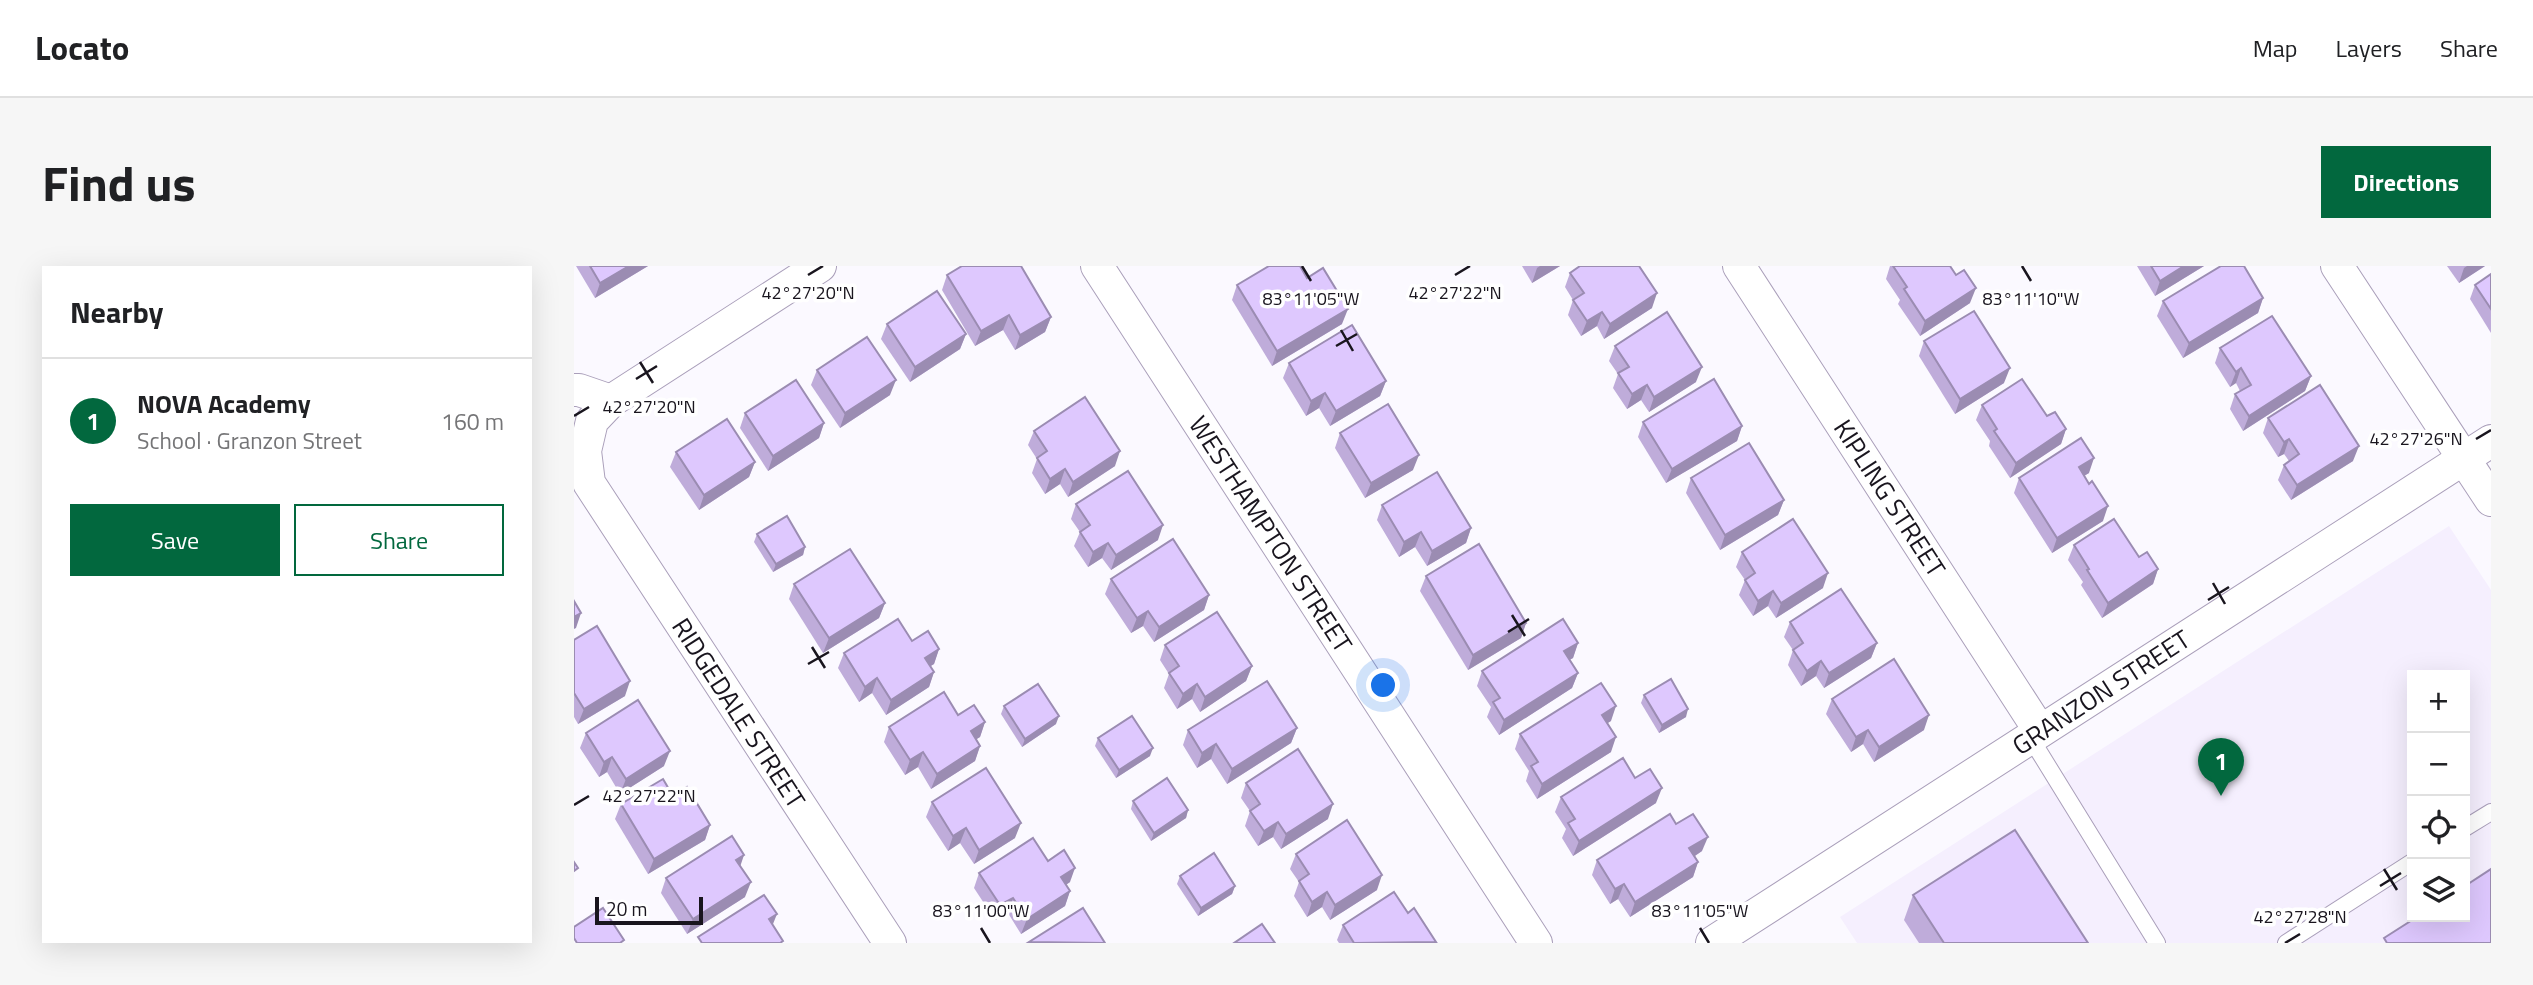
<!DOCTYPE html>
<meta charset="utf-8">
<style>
body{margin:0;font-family:"Titillium Web",sans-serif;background:#f6f6f6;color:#202124}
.controls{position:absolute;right:21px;bottom:21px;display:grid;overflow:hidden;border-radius:0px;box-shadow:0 7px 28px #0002}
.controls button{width:63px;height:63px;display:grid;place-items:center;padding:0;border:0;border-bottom:2px solid #e0e0e0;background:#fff;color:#202124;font:35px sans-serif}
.scale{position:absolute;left:21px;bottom:18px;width:108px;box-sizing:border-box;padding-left:7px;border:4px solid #19151e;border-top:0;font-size:19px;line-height:24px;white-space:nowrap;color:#19151e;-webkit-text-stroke:5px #fff;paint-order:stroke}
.you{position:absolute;left:810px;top:420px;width:24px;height:24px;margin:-18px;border:5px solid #fff;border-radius:50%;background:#1a73e8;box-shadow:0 0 0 10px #1a73e833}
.badge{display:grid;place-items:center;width:46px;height:46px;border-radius:50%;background:#02683e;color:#fff;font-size:23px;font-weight:700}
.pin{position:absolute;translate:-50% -58px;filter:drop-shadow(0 2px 4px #0008)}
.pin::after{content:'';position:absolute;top:37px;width:24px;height:21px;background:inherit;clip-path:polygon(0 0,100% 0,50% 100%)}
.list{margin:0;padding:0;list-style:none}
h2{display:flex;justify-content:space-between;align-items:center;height:91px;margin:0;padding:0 28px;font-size:30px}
h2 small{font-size:23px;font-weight:400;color:#757577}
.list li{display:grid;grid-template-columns:46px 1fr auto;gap:21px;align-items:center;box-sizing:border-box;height:126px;padding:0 28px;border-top:2px solid #e0e0e0}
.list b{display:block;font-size:26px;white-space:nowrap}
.list p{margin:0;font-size:23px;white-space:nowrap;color:#757577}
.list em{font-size:23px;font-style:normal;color:#757577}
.actions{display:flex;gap:14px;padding:21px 28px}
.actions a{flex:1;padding:16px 0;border:2px solid #02683e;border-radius:0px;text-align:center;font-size:24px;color:#02683e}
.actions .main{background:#02683e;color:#fff}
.icon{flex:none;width:38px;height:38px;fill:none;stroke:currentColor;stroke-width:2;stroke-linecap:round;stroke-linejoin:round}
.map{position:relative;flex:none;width:1917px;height:677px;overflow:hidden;border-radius:0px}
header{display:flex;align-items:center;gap:42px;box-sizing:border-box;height:98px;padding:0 35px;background:#fff;border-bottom:2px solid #e0e0e0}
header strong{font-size:33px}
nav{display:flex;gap:38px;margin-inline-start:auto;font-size:24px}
.intro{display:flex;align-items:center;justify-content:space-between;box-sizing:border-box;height:168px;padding:0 42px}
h1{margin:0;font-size:49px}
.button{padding:18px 32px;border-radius:0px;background:#02683e;color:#fff;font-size:24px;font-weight:700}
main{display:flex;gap:42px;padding:0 42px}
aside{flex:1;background:#fff;border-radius:0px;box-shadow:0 7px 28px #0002}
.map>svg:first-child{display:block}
</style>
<header>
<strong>Locato</strong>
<nav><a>Map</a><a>Layers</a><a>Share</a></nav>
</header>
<div class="intro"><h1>Find us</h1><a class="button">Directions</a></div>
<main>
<aside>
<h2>Nearby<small></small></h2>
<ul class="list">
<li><span class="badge">1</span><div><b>NOVA Academy</b><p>School · Granzon Street</p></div><em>160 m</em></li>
</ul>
<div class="actions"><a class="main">Save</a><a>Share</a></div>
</aside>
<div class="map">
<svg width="1917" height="677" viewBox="0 0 1917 677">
<rect width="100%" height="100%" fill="#fbf9ff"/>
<path fill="#f5effe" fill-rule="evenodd" d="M1875,260L1917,324V677H1283L1266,651ZM1838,409H1891V651H1838Z"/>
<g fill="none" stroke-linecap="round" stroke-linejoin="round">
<defs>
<g id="service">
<path d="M1456,471L1583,677"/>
<path d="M1891,562L1917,546"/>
<path d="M1712,677L1838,596"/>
</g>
<g id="minor">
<path d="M246,0L37,135L18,155L11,185L15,217L316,677"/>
<path d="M523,0L962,677"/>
<path d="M1165,0L1466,465"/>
<path d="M1763,0L1917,234"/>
<path d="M0,124H5L37,135"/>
<path d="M1138,677L1917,175"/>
</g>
</defs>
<use href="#service" stroke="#aa9fba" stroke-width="18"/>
<use href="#minor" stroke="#aa9fba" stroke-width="34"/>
<use href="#service" stroke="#fff" stroke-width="16"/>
<use href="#minor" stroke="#fff" stroke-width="32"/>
</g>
<g fill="#bfacda">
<path d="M2,0H74L21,32Z"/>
<path d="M948,0H986L958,17Z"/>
<path d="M1316,0H1376L1396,37L1346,70L1324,38L1326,34L1312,13Z"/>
<path d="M1563,0H1630L1581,30Z"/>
<path d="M1873,0H1911L1885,17Z"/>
<path d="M996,7L1078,42L1030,73L1023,60L1007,70L994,49L999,34L991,21Z"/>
<path d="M1917,8V67L1896,33L1901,19Z"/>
<path d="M373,9L477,51L471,66L441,84L429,64L401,80L368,24Z"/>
<path d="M733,12L768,58L698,100L658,34L663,19Z"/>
<path d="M1689,32L1684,47L1609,92L1583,50L1589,35Z"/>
<path d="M313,58L392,68L386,83L336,116L307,73Z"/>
<path d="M1350,75L1430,117L1381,148L1345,90Z"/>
<path d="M1041,80L1122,116L1075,146L1067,134L1053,143L1039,122L1044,108L1035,95Z"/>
<path d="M1646,82L1737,110L1731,125L1669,165L1656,143L1661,128L1666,125L1662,117L1656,121L1641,97Z"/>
<path d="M715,97L812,115L806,130L756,160L745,142L732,150L709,112Z"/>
<path d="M243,104L316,129L266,162L237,119Z"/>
<path d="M1408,139L1473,150L1492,163L1487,178L1436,212L1415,180L1416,175L1402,154Z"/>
<path d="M171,147L250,157L245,172L194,205L166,162Z"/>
<path d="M1694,152L1779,195L1717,234L1704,214L1710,199L1715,195L1710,188L1704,191L1689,167Z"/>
<path d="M1069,156L1168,160L1163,175L1092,217L1064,171Z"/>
<path d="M460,165L541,200L494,231L486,218L471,228L458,207L463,193L454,179Z"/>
<path d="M766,167L839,204L791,232L761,182Z"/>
<path d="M102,186L181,196L175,211L125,244L96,201Z"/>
<path d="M1515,207L1510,210L1515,218L1529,255L1478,287L1440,227L1445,212Z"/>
<path d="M1117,212L1210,234L1204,249L1146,284L1112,227Z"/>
<path d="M502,238L584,274L537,304L528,292L514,301L500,280L506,266L497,253Z"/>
<path d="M808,239L897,262L892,277L853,300L841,281L825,291L803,254Z"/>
<path d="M183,268L231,281L229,289L199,306L180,276Z"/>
<path d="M1500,279L1565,291L1584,303L1579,318L1528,352L1507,319L1509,316L1494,294Z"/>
<path d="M1168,286L1249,322L1202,352L1194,340L1179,350L1165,329L1171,314L1162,301Z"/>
<path d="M852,310L952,357L947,372L894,404L846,325Z"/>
<path d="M537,313L635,329L630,344L580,376L569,360L557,367L531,328Z"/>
<path d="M220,318L311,337L305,352L249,387L215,333Z"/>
<path d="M1216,356L1303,377L1297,392L1250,422L1242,410L1227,420L1214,399L1219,384L1210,371Z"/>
<path d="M0,374L51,430L4,458L0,451Z"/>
<path d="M338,375L365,383L360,398L356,400L360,406L355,421L312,449L298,427L285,436L264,402L270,387Z"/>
<path d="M1004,377L999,392L995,394L1004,407L998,422L925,469L913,451L917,441L903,420L908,405Z"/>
<path d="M591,379L678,400L672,415L626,446L618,433L603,443L590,422L595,408L586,394Z"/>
<path d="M1070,429L1112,451L1085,467L1067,437Z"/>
<path d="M1258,433L1350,464L1300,496L1289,478L1277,486L1252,448Z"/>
<path d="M430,440L482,458L448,481L427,448Z"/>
<path d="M384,449L411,456L406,471L402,473L406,480L401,495L357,523L344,501L331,509L310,476L315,461Z"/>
<path d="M1037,455L1033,457L1037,486L963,533L952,515L955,505L941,483L946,468Z"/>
<path d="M723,462L717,477L653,518L637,493L623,502L609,479L614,464Z"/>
<path d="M12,467L90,500L46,528L33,506L25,511L6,482Z"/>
<path d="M524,472L576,490L542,512L521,480Z"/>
<path d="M1061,512L1082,537L999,590L988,572L992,563L981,546L987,531Z"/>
<path d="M672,517L754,553L707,583L699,571L684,580L671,560L676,545L667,532Z"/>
<path d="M99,530L136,559L131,574L74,608L41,553L47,538Z"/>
<path d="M559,535L614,544L612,552L577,575L557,543Z"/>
<path d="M358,536L441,572L400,598L386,577L374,585L352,551Z"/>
<path d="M1102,558L1128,585L1121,590L1124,596L1119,611L1056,651L1044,633L1036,638L1018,609L1023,594Z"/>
<path d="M722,588L803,624L756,654L748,641L733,651L720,630L725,616L716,603Z"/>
<path d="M474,595L496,616L492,619L496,625L491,640L447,668L434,647L421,654L400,622L405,607Z"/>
<path d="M166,600L171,631L113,668L87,627L92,612Z"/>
<path d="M606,610L661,620L658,628L624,650L603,618Z"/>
<path d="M1339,629L1514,677H1345L1330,654Z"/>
<path d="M834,647L862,677H765L763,674L769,659Z"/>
</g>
<g fill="#9b8cb2">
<path d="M55,0H74L21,32L26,17Z"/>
<path d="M966,0H986L958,17L963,2Z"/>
<path d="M1610,0H1630L1581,30L1586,15Z"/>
<path d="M1893,0H1911L1885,17L1890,2Z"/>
<path d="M1402,22L1396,37L1346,70L1351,55Z"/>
<path d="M1083,27L1078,42L1030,73L1036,58Z"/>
<path d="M1689,32L1684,47L1609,92L1615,77Z"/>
<path d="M774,43L768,58L698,100L703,85Z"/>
<path d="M1028,46L1023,60L1007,70L1013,55Z"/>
<path d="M435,49L429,64L401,80L407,65Z"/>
<path d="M477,51L471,66L441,84L446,69Z"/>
<path d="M392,68L386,83L336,116L341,101Z"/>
<path d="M1128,101L1122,116L1075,146L1080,131Z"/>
<path d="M1436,102L1430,117L1381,148L1386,133Z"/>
<path d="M1667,102L1662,117L1656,121L1662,106Z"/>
<path d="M1737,110L1731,125L1669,165L1675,150Z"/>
<path d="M322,114L316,129L266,162L271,147Z"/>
<path d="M812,115L806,130L756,160L762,145Z"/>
<path d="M1073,119L1067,134L1053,143L1058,128Z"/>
<path d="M751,127L745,142L732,150L737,135Z"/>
<path d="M250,157L245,172L194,205L199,190Z"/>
<path d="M1168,160L1163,175L1092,217L1098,203Z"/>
<path d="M1492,163L1487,178L1436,212L1442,197Z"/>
<path d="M1715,173L1710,188L1704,191L1710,176Z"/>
<path d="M1785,180L1779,195L1717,234L1723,219Z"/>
<path d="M546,185L541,200L494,231L499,216Z"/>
<path d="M845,189L839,204L791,232L797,217Z"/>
<path d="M1520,192L1515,207L1499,216L1505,201Z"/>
<path d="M181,196L175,211L125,244L130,229Z"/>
<path d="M491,203L486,218L471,228L476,213Z"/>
<path d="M1210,234L1204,249L1146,284L1151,269Z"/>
<path d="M1534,240L1529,255L1478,287L1483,272Z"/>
<path d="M589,259L584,274L537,304L542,289Z"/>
<path d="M897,262L892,277L853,300L858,285Z"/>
<path d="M847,266L841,281L825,291L830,276Z"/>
<path d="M534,277L528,292L514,301L519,286Z"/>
<path d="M231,281L229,289L199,306L202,298Z"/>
<path d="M1584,303L1579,318L1528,352L1534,337Z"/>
<path d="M1254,307L1249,322L1202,352L1207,337Z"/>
<path d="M1199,325L1194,340L1179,350L1184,335Z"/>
<path d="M635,329L630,344L580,376L585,361Z"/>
<path d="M311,337L305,352L249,387L255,372Z"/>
<path d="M574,345L569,360L557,367L563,352Z"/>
<path d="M7,347L2,362L0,363V351Z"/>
<path d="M952,357L947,372L894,404L899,389Z"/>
<path d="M1004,377L999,392L984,400L990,385Z"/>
<path d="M1303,377L1297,392L1250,422L1255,407Z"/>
<path d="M365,383L360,398L346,407L351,392Z"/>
<path d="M1247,395L1242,410L1227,420L1233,405Z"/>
<path d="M678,400L672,415L626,446L631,431Z"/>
<path d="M360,406L355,421L312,449L317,434Z"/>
<path d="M1004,407L998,422L925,469L930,454Z"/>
<path d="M303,412L298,427L285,436L291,421Z"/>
<path d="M56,415L51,430L4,458L10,443Z"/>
<path d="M623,418L618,433L603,443L609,428Z"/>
<path d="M1042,440L1037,455L1023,464L1028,449Z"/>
<path d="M1114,443L1112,451L1085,467L1088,459Z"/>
<path d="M1355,449L1350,464L1300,496L1305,481Z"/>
<path d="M485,450L482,458L448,481L451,473Z"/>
<path d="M411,456L406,471L392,480L397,465Z"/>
<path d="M723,462L717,477L653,518L658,503Z"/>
<path d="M1294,464L1289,478L1277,486L1282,471Z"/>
<path d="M1042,471L1037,486L963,533L968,518Z"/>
<path d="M642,478L637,493L623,502L628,487Z"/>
<path d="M406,480L401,495L357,523L363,508Z"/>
<path d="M579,482L576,490L542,512L545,504Z"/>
<path d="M96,485L90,500L46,528L52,513Z"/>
<path d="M349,486L344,501L331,509L336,494Z"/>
<path d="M38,491L33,506L25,511L30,496Z"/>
<path d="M1088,522L1082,537L999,590L1005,575Z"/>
<path d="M759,538L754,553L707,583L712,568Z"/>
<path d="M614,544L612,552L577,575L580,567Z"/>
<path d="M704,556L699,571L684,580L690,565Z"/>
<path d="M447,557L441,572L400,598L405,584Z"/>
<path d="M136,559L131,574L74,608L80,593Z"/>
<path d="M392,562L386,577L374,585L379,570Z"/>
<path d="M1134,571L1128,585L1110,597L1115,582Z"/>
<path d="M170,589L165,604L162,594Z"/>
<path d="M1124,596L1119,611L1056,651L1061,636Z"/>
<path d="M501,602L496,616L481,626L487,611Z"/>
<path d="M808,609L803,624L756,654L761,639Z"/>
<path d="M177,616L171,631L113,668L119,653Z"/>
<path d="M1050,618L1044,633L1036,638L1041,623Z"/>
<path d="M661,620L658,628L624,650L627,642Z"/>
<path d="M496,625L491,640L447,668L453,653Z"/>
<path d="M753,626L748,641L733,651L738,636Z"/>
<path d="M439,632L434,647L421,654L426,639Z"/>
<path d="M203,648L197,663L195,653Z"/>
</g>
<g fill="#dec8fe" stroke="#9b8cb2" stroke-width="2">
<path d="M16,0H55L26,17Z"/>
<path d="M388,0H447L477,51L446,69L435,49L407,65L373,9Z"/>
<path d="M695,0H726L733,12L749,2L774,43L703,85L663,19Z"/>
<path d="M1006,0H1065L1083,27L1036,58L1028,46L1013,55L999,34L1010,27L996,7Z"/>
<path d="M1319,0H1376L1382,9L1390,4L1402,22L1351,55L1330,23L1333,21Z"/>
<path d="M1577,0H1610L1586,15Z"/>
<path d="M1647,0H1670L1689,32L1615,77L1589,35Z"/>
<path d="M1917,8V43L1901,19Z"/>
<path d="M363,25L392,68L341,101L313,58Z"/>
<path d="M1400,45L1436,102L1386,133L1350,75Z"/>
<path d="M1093,46L1128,101L1080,131L1073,119L1058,128L1044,107L1055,101L1041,80Z"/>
<path d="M1698,50L1737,110L1675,150L1661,128L1677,119L1667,102L1662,106L1646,82Z"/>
<path d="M778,59L812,115L762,145L751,127L737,135L715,97Z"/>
<path d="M293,71L322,114L271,147L243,104Z"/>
<path d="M1140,113L1168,160L1098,203L1069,156Z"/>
<path d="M1448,113L1473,150L1481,146L1492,163L1442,197L1420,165L1423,163L1408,139Z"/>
<path d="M222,114L250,157L199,190L171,147Z"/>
<path d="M1746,119L1785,180L1723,219L1710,199L1725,188L1715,173L1710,176L1694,152Z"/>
<path d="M511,131L546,185L499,216L491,203L476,213L463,192L473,185L460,165Z"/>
<path d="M814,138L845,189L797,217L766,167Z"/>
<path d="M153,153L181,196L130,229L102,186Z"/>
<path d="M1507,172L1520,192L1505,201L1515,218L1518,215L1534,240L1483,272L1445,212Z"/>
<path d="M1175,177L1210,234L1151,269L1117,212Z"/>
<path d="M554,205L589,259L542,289L534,277L519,286L506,266L516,259L502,238Z"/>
<path d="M863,206L897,262L858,285L847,266L830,276L808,239Z"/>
<path d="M213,250L231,281L202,298L183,268Z"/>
<path d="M1219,253L1254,307L1207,337L1199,325L1184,335L1171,314L1181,307L1168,286Z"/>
<path d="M1540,253L1565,291L1573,286L1584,303L1534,337L1513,304L1515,303L1500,279Z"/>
<path d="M599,273L635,329L585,361L574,345L563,352L537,313Z"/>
<path d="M905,278L952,357L899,389L852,310Z"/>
<path d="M276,283L311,337L255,372L220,318Z"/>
<path d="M1267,323L1303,377L1255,407L1247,395L1233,405L1219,384L1229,377L1216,356Z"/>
<path d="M0,335L7,347L0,351Z"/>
<path d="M643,346L678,400L631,431L623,418L609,428L595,407L605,400L591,379Z"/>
<path d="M324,353L338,375L354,365L365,383L351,392L360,406L317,434L303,412L291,421L270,387Z"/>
<path d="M989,353L1004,377L990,385L1004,407L930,454L919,436L926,432L908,405Z"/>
<path d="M23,360L56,415L10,443L0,427V374Z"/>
<path d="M1320,393L1355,449L1305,481L1294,464L1282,471L1258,433Z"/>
<path d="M1097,413L1114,443L1088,459L1070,429Z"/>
<path d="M693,415L723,462L658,503L642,478L628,487L614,464Z"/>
<path d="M1027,417L1042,440L1028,449L1042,471L968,518L957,500L964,496L946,468Z"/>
<path d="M464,418L485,450L451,473L430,440Z"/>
<path d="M370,426L384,449L400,439L411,456L397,465L406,480L363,508L349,486L336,494L315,461Z"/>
<path d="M64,434L96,485L52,513L38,491L30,496L12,467Z"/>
<path d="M558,450L579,482L545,504L524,472Z"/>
<path d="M724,483L759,538L712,568L704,556L690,565L676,545L686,538L672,517Z"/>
<path d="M1049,492L1061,512L1076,503L1088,522L1005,575L994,557L1001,553L987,531Z"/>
<path d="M412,502L447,557L405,584L392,562L379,570L358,536Z"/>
<path d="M593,512L614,544L580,567L559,535Z"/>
<path d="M89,513L99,530L113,521L136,559L80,593L47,538Z"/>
<path d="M1096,548L1102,558L1119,548L1134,571L1115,582L1124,596L1061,636L1050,618L1041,623L1023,594Z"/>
<path d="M773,554L808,609L761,639L753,626L738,636L725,615L735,608L722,588Z"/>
<path d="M1441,564L1514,677H1370L1339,629Z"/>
<path d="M158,570L170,589L162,594L177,616L119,653L92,612Z"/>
<path d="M459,572L474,595L490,584L501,602L487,611L496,625L453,653L439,632L426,639L405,607Z"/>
<path d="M640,587L661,620L627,642L606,610Z"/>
<path d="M0,596L4,602L0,605Z"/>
<path d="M1917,603V677H1813L1810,672L1843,651H1891V620Z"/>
<path d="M820,626L834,647L840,642L862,676L780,677L769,659Z"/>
<path d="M190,629L203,648L195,653L209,675L206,677H128L124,671Z"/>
<path d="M29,642L50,674L46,677H3L0,672V661Z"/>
<path d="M509,642L531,677L455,676Z"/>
<path d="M688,658L701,677H660Z"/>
</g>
<path fill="none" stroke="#19151e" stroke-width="2.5" d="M728,0L737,15M1448,0L1457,15M234,9L249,0M881,9L896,0M767,64L779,85M762,80L783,68M66,96L79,117M62,113L83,100M0,150L15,141M1902,173L1917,164M1639,317L1651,338M1634,334L1655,321M938,349L951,370M934,366L955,353M238,381L251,402M234,398L255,386M0,539L15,530M1810,603L1823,624M1806,620L1827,607M407,662L416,677M1126,662L1135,677M1711,677L1726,668"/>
<g text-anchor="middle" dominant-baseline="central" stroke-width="7" stroke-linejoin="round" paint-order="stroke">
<g font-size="26" fill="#19151e" stroke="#fff">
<text transform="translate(1316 232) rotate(57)">KIPLING STREET</text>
<text transform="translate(697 268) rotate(57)">WESTHAMPTON STREET</text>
<text transform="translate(1527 426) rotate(-33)">GRANZON STREET</text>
<text transform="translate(165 447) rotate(57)">RIDGEDALE STREET</text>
</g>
</g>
<g font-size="18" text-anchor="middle" fill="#19151e" stroke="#fff" stroke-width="7" stroke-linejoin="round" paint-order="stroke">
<text x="881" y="33">42°27'22"N</text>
<text x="234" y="33">42°27'20"N</text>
<text x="737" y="39">83°11'05"W</text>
<text x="1457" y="39">83°11'10"W</text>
<text x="75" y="147">42°27'20"N</text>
<text x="1842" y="179">42°27'26"N</text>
<text x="75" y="536">42°27'22"N</text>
<text x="407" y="651">83°11'00"W</text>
<text x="1126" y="651">83°11'05"W</text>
<text x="1726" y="657">42°27'28"N</text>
</g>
</svg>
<div class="controls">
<button>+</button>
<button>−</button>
<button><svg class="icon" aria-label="locate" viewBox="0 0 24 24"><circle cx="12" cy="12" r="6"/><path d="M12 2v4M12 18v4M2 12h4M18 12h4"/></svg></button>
<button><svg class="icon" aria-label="layers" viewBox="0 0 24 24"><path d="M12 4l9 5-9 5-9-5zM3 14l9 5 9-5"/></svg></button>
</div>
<div class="scale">20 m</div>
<div class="you"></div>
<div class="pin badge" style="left:1647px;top:530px">1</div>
</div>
</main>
